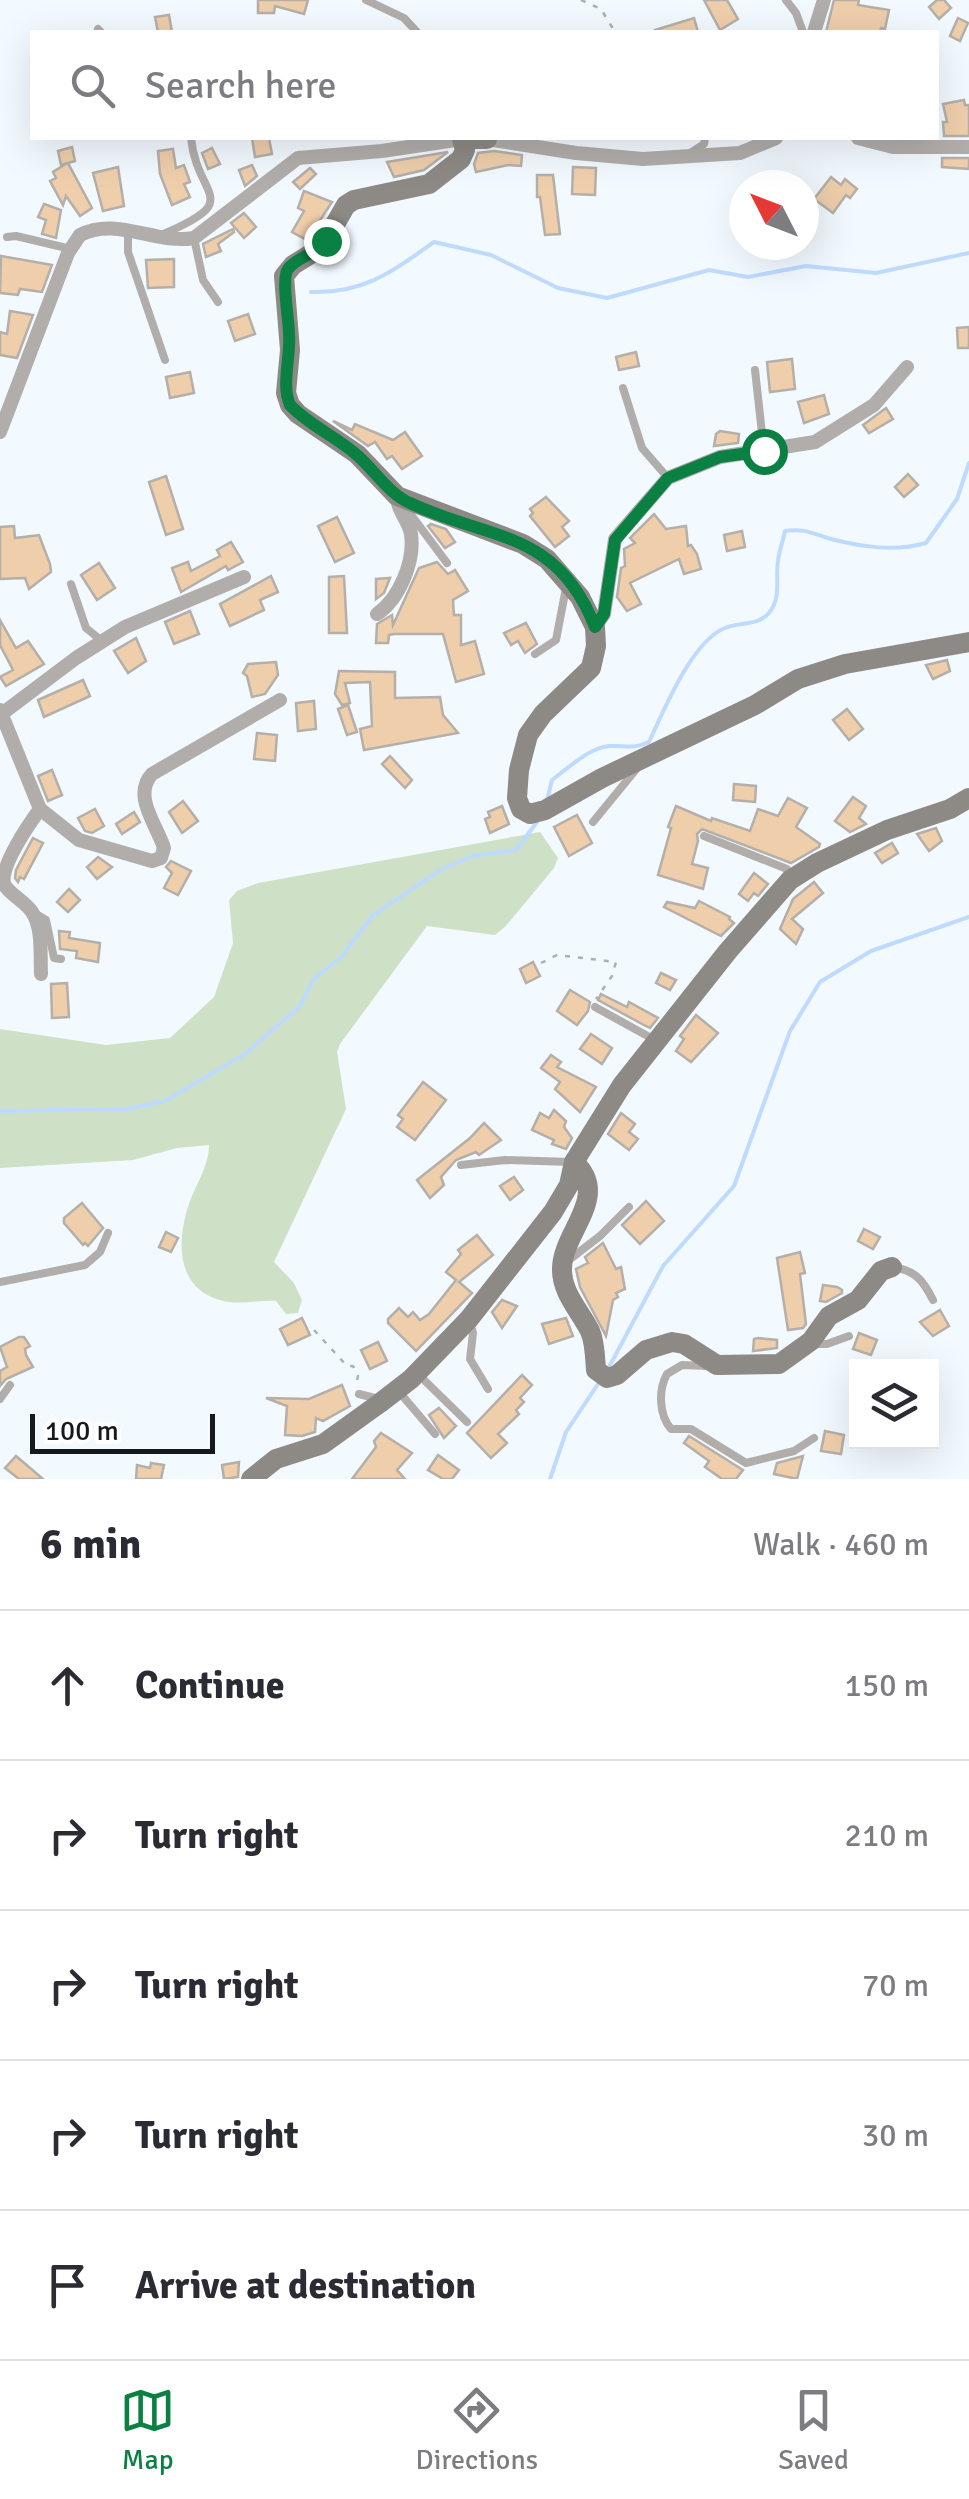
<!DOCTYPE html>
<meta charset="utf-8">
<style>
body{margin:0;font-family:Signika,sans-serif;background:#f2f2f3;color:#2b2b33}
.controls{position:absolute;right:30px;bottom:30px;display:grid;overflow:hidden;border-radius:0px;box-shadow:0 10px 40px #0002}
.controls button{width:90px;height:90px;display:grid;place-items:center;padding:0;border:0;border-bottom:2px solid #e1e1e2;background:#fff;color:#2b2b33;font:50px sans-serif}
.compass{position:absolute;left:729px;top:170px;width:90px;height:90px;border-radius:50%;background:#fff;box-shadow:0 10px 40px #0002;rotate:312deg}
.scale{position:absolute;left:30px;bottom:25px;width:185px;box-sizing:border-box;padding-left:10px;border:5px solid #171a1c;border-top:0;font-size:28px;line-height:35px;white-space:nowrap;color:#171a1c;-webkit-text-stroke:8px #fff;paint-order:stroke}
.stop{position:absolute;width:30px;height:30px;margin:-22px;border:8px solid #0b8043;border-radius:50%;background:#fff}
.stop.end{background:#0b8043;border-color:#fff;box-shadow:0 2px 10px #0008}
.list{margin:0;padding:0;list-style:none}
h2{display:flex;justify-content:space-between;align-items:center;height:130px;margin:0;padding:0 40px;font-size:42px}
h2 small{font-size:32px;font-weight:400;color:#7c7c81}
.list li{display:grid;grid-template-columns:65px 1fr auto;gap:30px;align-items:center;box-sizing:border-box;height:150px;padding:0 40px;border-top:2px solid #e1e1e2}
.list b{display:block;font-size:38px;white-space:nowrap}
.list em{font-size:32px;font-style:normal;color:#7c7c81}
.icon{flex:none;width:55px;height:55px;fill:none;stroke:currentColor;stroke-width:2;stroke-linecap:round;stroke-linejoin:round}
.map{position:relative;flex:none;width:969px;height:1479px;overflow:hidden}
.search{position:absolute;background:#fff;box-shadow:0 10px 40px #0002;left:30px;right:30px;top:30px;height:110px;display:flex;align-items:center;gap:25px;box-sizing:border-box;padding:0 35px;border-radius:0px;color:#7c7c81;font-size:38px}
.sheet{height:880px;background:#fff}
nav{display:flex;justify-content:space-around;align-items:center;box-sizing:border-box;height:140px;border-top:2px solid #e1e1e2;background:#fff;font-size:28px;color:#7c7c81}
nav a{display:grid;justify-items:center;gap:5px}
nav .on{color:#0b8043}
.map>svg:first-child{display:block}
</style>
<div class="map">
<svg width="969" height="1479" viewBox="0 0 969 1479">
<rect width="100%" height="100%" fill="#f2f9ff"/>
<path fill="#cee1c7" d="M540,832L558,858L554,868L505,927L495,935L427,926L340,1044L337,1052L346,1109L274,1262L294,1283L302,1300L298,1313L286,1314L276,1301C261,1300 244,1304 229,1302C177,1294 175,1245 189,1204C196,1184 209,1166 209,1145L177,1148L133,1160L0,1168V1029L106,1045L170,1038L214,997L233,943L229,900L237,891L258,883Z"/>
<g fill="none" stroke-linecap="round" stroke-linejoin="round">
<g stroke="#bedbff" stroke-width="4">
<path d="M311,292C364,294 393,271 434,242L491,255L558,288L607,298L709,270L748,277L806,266L876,273L969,253"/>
<path d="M547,800L552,780C568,768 589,748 609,746C627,745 630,750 649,742C664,710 692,641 725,628C739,622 758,626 769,613C782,597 775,579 778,561C779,551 783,541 785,531C805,528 813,534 831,539C863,547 894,552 926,543L957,499L969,463"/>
<path d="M0,1111L127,1109L165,1101L245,1054L300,1006L313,980L342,956L372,916L440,870L472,856L516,850L537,822"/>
<path d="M608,1369L663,1266L734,1186L790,1031L820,982L871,951L969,917"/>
<path d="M550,1479L566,1432L600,1381"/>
</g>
</g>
<g fill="#eeceab" stroke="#b5afa9" stroke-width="2.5">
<path d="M258,0H308L304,14L275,6L274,13H258Z"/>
<path d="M704,0H727L738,19L720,30Z"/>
<path d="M834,0H859L858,5L889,10L885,29L881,28L880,32H826Z"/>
<path d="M937,0H944L951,8L939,19L929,7Z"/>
<path d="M169,15L172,32H158L155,17Z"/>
<path d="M694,18L698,32H656L655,30Z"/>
<path d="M958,18L968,23L960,41L950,36Z"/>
<path d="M964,100L965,105H969V136H944L943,122H947L943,104Z"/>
<path d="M252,138H269L272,154L255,157Z"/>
<path d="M72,147L75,161L68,163L92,208L80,216L66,196L63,205L50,181L56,178L53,172L67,163L61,165L58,151Z"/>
<path d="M212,148L220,164L208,169L202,153Z"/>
<path d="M173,149L176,168L184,165L190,182L184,184L190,197L172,205L160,174L158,151Z"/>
<path d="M494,151L522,155L521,166L508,165L476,172L474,164L478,153Z"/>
<path d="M448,152L424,170L394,177L387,162Z"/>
<path d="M942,158H969V169L942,167Z"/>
<path d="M252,165L257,176L245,186L239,170Z"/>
<path d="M118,167L124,206L103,211L93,173Z"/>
<path d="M573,167L596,168L595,195L572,194Z"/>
<path d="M310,168L316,174L300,189L293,182Z"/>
<path d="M537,175H553L560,234L545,235L540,197H537Z"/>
<path d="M831,177L841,185L845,179L857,189L850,198L846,195L833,213L814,199Z"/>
<path d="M304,191L332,202L307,240L292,232L304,211L298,208Z"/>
<path d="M44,204L61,210L56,238L42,234L46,220L38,217Z"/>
<path d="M244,213L256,227L244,238L231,223Z"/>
<path d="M233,229L234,232L218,244L221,251L206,257L203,244Z"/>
<path d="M1,256L52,265L42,292L20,289L18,295L0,293Z"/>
<path d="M174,259V287L148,288L146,260Z"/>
<path d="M10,311L33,315L17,358L0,355V332L7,334Z"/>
<path d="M248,314L255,334L235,341L228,321Z"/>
<path d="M969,327V348H958L957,328Z"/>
<path d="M636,352L639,366L619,370L616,357Z"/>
<path d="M792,359L795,389L770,392L767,362Z"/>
<path d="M190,372L194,393L170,398L166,377Z"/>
<path d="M824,395L829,414L804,423L798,402Z"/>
<path d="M886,408L893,419L869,433L863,425Z"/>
<path d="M333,421L352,430L355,424L393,440L405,432L422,456L402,469L392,456L387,459L375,442L368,446Z"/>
<path d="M720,431L739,434L738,443L714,446L716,434Z"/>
<path d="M908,474L918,485L904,497L895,487Z"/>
<path d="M166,476L183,529L166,535L149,482Z"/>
<path d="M546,497L569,521L562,527L569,536L555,547L530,516L533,513L530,509Z"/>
<path d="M654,514L666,529L686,526L688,546L691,545L697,554L701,569L684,574L679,559L630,583L641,604L627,611L617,597L621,568L625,566L624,549L635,543L630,538Z"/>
<path d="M337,517L354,553L335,562L318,526Z"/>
<path d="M431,524L446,529L455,542L445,548L428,526Z"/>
<path d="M14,526L15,538L39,535L50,564L51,572L29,589L25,578L0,579V527Z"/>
<path d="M742,531L745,547L727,551L724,535Z"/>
<path d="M231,542L243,562L228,570L226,566L181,592L172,568L188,562L191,571L220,556L217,550Z"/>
<path d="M437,562L448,574L455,570L468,591L453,600L454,615H461V645L475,641L484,674L456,682L443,634H394L389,635L388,643H376L377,624L392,615L393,625L419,568Z"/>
<path d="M99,563L115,588L97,600L81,575Z"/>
<path d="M271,576L278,592L260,600L264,610L230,626L220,604Z"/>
<path d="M344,576L347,633H329V577Z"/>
<path d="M390,578L384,593L376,599V579Z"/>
<path d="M190,611L199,634L174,644L165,622Z"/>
<path d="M0,620L16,648L28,641L44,664L6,686L0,677L13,670L0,645Z"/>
<path d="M526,623L537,644L525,653L518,641L511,645L504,633Z"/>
<path d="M136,638L146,661L128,673L114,651Z"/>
<path d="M947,660L950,671L933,679L926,665Z"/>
<path d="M276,662L278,675L265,694L252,697L247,676L243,673L248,664Z"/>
<path d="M339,671L395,672V698L440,697L443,715L458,733L364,750L360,729L372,726L370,682L345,683L350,703L342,705L335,694Z"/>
<path d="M83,680L90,696L44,717L38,700Z"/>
<path d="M314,701L316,729L298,731L296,703Z"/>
<path d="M348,705L357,732L347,735L338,709Z"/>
<path d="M847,709L863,729L849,740L833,720Z"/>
<path d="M257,733L277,735L275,761L254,759Z"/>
<path d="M390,756L412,780L405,788L382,764Z"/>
<path d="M52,770L62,795L48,801L38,776Z"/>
<path d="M734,784L756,786L755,802L733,800Z"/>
<path d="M853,797L866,806L859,818L866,824L850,832L835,821Z"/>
<path d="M788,798L807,808L796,827L820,844L819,847L791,863L702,829L697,834L698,841L692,864L708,868L703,889L658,875L671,828L668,827L676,806L711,821L712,818L750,831L758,809L778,816Z"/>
<path d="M183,801L198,821L182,833L169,812Z"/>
<path d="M502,806L509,824L490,833L485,819L490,817L488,812Z"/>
<path d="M95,809L104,826L92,833L85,831L78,818Z"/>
<path d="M134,812L140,822L122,834L116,824Z"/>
<path d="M577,815L592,843L569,856L554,827Z"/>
<path d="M936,828L942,841L929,851L917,834Z"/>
<path d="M33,838L43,843L24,879L20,877L18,882L15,878L16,870Z"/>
<path d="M892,843L898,853L882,863L875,853Z"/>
<path d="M98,857L112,867L97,879L87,867Z"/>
<path d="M171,861L191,871L178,895L164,888L172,873L166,867Z"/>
<path d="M754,873L768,884L758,896L754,893L748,901L739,894Z"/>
<path d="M814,882L823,893L792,919L803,929L796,944L780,929L793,899Z"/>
<path d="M69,889L80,900L68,912L57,902Z"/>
<path d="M699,901L730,917L729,919L734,923L721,936L664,907L667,902L695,908Z"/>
<path d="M59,931L70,932L69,938L100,943L98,962L76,958L77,951L60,949Z"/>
<path d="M533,962L540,976L526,983L520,969Z"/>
<path d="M661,973L676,980L670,990L656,983Z"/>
<path d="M67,983L69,1017L52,1018L51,984Z"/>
<path d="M570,990L590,1002L588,1011L577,1025L557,1011Z"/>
<path d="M601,994L627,1007L629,1002L658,1018L650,1028L642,1024L598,1000Z"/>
<path d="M696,1015L718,1033L691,1062L676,1051L684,1039L680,1036Z"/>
<path d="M591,1034L612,1048L602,1064L580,1049Z"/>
<path d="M551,1055L561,1062L557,1067L596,1087L580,1112L555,1089L560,1082L541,1068Z"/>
<path d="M423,1082L446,1100L415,1140L397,1127L403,1119L398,1115Z"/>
<path d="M554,1110L566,1121L564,1127L572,1138L566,1149L552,1144L554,1140L532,1130L540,1113L549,1118Z"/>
<path d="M621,1113L635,1124L629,1132L638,1139L629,1150L608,1134Z"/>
<path d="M484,1123L501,1140L479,1155L476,1152L456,1160L441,1177L444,1185L430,1198L417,1180L470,1138Z"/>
<path d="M514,1177L523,1190L510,1200L500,1186Z"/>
<path d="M646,1201L664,1221L640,1244L622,1225Z"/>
<path d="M82,1203L103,1228L88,1246L85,1243L83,1245L64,1223V1218Z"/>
<path d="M864,1229L880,1237L873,1249L858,1241Z"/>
<path d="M166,1232L178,1238L171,1252L159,1247Z"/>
<path d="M477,1235L493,1255L459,1282L472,1293L416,1351L388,1323V1319L399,1308L408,1317L413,1312L420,1320L429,1314L456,1280L446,1272L461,1254L458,1250Z"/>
<path d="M603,1243L616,1269L621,1267L625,1289L616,1293L618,1297L613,1300L606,1336L580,1287L576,1269L588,1263L585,1257Z"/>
<path d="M800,1252L805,1273L800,1274L806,1324L803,1328L788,1330L777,1258Z"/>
<path d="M823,1285L837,1287L842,1290V1293L826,1302L820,1301Z"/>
<path d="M502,1300L517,1306L502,1328L492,1312Z"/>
<path d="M940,1310L949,1326L933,1336L920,1322Z"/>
<path d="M302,1318L310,1335L288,1345L280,1329Z"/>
<path d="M566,1318L573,1336L549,1344L542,1324Z"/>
<path d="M859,1333L877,1340L871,1355L853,1349Z"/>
<path d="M19,1337H24L30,1346L25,1349L26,1355L33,1367L6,1379L0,1386V1371L7,1367L0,1347Z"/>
<path d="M758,1338L777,1340V1348L753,1351L754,1339Z"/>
<path d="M378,1342L387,1361L370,1369L361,1350Z"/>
<path d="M522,1375L532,1385L520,1398L524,1402L516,1410L519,1414L498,1434L507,1443L491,1458L467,1433Z"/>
<path d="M342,1385L350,1406L323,1421L316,1418L315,1432L302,1436L285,1435L287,1406L266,1398L309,1399Z"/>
<path d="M439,1408L456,1426L444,1438L429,1415Z"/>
<path d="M825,1431L844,1435L841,1454L821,1451Z"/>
<path d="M381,1433L412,1453L397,1470L405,1479H352L376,1447L374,1441Z"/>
<path d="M689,1436L743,1470L736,1479H722L705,1467L709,1461L684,1443Z"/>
<path d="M438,1455L459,1470L452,1479H443L428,1470Z"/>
<path d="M16,1456L43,1479H19L5,1468Z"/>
<path d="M803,1456L797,1479L774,1474L777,1463Z"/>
<path d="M239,1462L238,1477L224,1479L222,1465Z"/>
<path d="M151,1463L164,1465L161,1479H136L137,1465L150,1468Z"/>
</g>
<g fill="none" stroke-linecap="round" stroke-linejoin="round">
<g stroke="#aab0b4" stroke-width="2.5" stroke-dasharray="5 8" stroke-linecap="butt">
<path d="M581,0L601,9L615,32"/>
<path d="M541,963L557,955L616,962L612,976L596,999"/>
<path d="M314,1330L347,1366H353L358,1376L356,1386"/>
</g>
<g stroke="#b0adab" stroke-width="8">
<path d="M366,0L404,18L417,32"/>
<path d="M786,0L796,13L803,32"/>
<path d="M98,29L101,32"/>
<path d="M690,153L704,144L705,138"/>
<path d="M128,230V252L165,360"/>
<path d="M161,235C246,199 197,199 191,138"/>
<path d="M7,237L16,236L71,249"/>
<path d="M194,238L203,280L218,302"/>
<path d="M755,370L764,451"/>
<path d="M623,388L642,448L668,478"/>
<path d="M406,508L447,563"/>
<path d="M71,584L86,628L102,641"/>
<path d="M535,654L556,640L566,588"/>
<path d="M593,822L638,767"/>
<path d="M704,836L787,869L792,879"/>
<path d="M36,914L46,920L54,958L61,959"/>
<path d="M595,1007L653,1039"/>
<path d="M461,1165L505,1160L571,1162"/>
<path d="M565,1263L600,1236L629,1207"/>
<path d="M892,1267C915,1270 923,1280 933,1300"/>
<path d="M0,1282L85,1265L100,1252L108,1233"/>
<path d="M470,1323L473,1333L470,1359L488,1389"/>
<path d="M811,1344H827L849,1336"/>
<path d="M707,1366L682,1365L667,1374C658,1390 659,1415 671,1429H691L746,1463L794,1451L814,1438"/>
<path d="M420,1376L467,1422"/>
<path d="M400,1393L435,1434"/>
<path d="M359,1394L379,1399"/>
<path d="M0,1399L10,1385"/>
</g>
<g stroke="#b0adab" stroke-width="14">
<path d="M814,32L824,0"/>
<path d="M858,138L893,147H969"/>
<path d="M487,139L576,153L643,159L740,153L776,138"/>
<path d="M0,432L68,253L80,235C117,216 155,245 194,238L298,158L382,151L462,139"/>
<path d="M377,614C399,599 415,562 411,534C409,521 397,511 397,496"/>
<path d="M595,627L604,614L615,539L668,478L720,457L815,442L874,405L907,367"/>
<path d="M0,710L40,809L79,840L152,861L161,858L164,848C157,825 132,796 152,774L280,700"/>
<path d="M3,713L76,658L125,627L244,577"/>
<path d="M40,809C29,824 0,866 4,884C10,895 25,901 32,912C43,928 40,955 41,974"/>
</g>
<g stroke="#8d8985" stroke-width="20">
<path d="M487,139H462L465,150L461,159L429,184L354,200L346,205L322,247L293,265L284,276L290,350L286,393L290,405L298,414L357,454L397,496L523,544L547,559L580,597L595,627L596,646L591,668L543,714L528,735L519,770L517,798L521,809L530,814L545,810L602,778L755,705L798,679L845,664L969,642"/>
<path d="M574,1162C611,1196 563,1231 562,1268C561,1292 580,1311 590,1331C595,1342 595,1357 596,1370L607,1378L617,1375L646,1350L672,1342L684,1344L717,1365L779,1364L811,1341L829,1316L858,1300L881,1271L892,1267"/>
<path d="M251,1479L276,1459L323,1444L380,1403L411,1379L469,1319L553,1212L569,1185L574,1162L622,1085L728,951L790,880L817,863L887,830L950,809L969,798"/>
</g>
</g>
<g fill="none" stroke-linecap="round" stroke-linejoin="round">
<path stroke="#0b8043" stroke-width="12" d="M326,241C316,254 297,257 288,269C281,278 289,320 289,333C291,356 281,385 290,405C310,426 337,437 358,456C375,471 389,494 410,503C488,540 557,529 595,627L604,614L615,540L668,478L720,457L764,451"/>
</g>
</svg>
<div class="controls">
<button><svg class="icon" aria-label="layers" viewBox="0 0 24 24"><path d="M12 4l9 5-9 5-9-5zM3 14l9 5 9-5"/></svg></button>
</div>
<svg class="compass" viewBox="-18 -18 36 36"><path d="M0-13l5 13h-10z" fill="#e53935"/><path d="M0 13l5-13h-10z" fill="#7c7c81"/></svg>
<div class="scale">100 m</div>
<div class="stop" style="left:764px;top:451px"></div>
<div class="stop end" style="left:326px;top:241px"></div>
<div class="search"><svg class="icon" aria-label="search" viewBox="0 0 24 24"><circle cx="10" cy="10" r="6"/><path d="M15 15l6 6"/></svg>Search here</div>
</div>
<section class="sheet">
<h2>6 min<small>Walk · 460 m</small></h2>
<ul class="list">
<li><svg class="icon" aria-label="ahead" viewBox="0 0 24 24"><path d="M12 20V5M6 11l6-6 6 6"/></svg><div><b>Continue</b></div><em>150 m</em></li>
<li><svg class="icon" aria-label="right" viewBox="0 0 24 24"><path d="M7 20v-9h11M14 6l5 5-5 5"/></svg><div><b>Turn right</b></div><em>210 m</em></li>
<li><svg class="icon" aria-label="right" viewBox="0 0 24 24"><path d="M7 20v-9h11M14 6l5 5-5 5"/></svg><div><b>Turn right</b></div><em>70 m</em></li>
<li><svg class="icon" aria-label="right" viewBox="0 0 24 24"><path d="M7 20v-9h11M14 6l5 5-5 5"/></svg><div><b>Turn right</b></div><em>30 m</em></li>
<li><svg class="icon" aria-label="arrive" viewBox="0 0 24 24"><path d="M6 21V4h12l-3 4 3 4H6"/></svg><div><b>Arrive at destination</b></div></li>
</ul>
</section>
<nav>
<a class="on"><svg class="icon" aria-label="map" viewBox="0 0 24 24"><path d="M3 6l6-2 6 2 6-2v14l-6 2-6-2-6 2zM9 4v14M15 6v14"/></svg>Map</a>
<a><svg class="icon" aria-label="directions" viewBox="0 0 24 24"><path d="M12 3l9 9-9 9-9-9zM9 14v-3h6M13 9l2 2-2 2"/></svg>Directions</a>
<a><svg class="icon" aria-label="saved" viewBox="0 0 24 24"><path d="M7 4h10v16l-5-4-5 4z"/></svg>Saved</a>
</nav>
